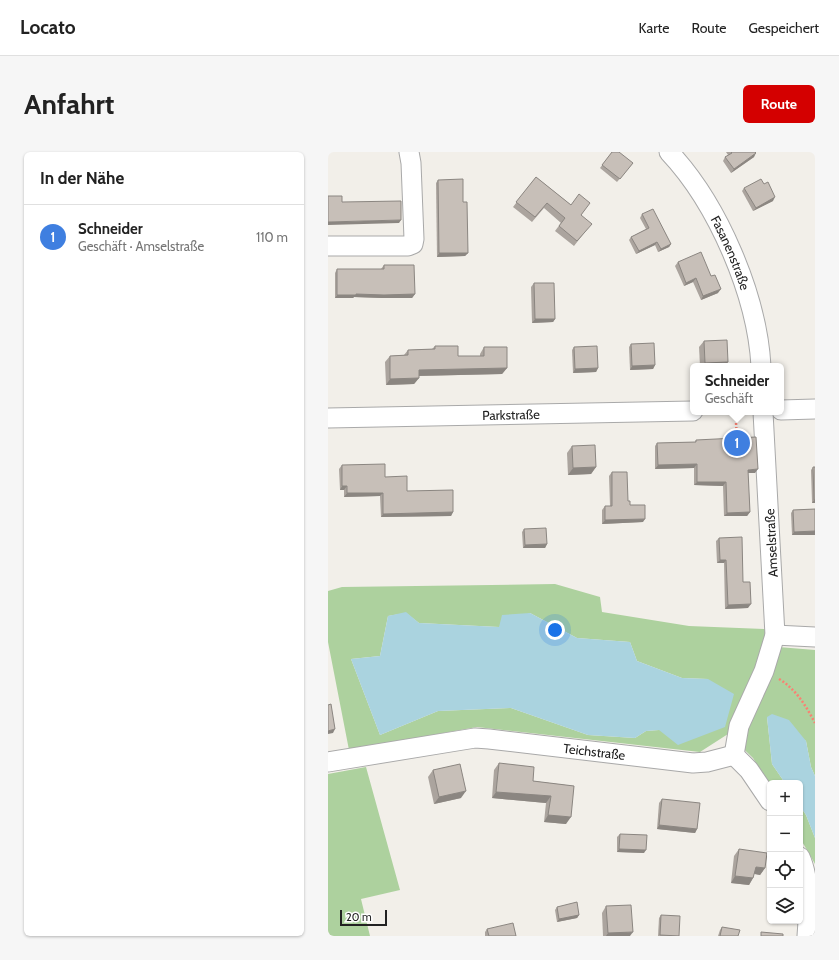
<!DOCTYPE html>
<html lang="de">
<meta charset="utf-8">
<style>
body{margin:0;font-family:Cabin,sans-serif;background:#f6f6f6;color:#222}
.controls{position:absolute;right:12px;bottom:12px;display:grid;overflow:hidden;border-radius:6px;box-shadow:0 1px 3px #0004}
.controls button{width:36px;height:36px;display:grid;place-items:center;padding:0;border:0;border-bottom:1px solid #e0e0e0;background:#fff;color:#222;font:20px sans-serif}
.scale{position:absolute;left:12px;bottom:10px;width:47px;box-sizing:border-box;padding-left:4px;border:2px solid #222;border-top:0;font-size:11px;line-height:14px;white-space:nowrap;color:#222;-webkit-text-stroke:3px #fff;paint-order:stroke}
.you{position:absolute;left:227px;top:478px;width:14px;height:14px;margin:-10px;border:3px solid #fff;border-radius:50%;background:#1a73e8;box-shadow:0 0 0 6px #1a73e833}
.badge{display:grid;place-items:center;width:26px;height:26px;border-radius:50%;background:#d40000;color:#fff;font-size:13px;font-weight:700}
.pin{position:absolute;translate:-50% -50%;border:2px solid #fff;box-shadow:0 1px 4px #0006}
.popup{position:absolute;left:362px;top:211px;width:94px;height:52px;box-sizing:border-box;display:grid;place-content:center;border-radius:6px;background:#fff;filter:drop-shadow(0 1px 3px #0005);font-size:13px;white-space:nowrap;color:#767676}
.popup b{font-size:15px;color:#222}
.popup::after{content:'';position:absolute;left:50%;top:100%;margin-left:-8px;border:8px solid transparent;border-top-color:#fff}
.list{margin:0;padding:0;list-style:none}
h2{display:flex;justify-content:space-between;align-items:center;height:52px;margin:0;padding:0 16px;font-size:17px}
h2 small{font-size:13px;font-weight:400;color:#767676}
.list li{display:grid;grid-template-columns:26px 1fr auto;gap:12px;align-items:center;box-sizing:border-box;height:64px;padding:0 16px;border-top:1px solid #e0e0e0}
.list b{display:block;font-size:15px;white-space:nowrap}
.list p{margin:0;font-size:13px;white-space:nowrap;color:#767676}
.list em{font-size:13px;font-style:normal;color:#767676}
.icon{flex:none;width:22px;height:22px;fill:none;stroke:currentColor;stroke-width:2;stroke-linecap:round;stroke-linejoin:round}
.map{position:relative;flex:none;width:487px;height:784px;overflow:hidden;border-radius:6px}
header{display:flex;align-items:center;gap:24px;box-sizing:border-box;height:56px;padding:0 20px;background:#fff;border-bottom:1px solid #e0e0e0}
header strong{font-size:19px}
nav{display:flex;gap:22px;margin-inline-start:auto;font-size:14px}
.intro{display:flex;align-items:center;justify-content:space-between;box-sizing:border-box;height:96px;padding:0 24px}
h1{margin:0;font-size:28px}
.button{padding:10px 18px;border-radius:6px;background:#d40000;color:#fff;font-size:14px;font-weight:700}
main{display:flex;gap:24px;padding:0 24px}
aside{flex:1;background:#fff;border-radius:6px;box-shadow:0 1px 3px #0004}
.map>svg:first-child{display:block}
</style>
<header>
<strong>Locato</strong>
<nav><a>Karte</a><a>Route</a><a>Gespeichert</a></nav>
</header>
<div class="intro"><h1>Anfahrt</h1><a class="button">Route</a></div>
<main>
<aside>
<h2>In der Nähe<small></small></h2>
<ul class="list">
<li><span class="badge" style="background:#3f7fe0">1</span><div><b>Schneider</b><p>Geschäft · Amselstraße</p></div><em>110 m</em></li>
</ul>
</aside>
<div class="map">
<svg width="487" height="784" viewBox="0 0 487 784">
<rect width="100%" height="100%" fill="#f2efe9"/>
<g fill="#add19e" fill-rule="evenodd">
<path d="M227,432L272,445L274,460L361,474L437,477L438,494L487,498V624L483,615L478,589L439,565L444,612L457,631H442V634L425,606L400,582L372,600L149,575L21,598L0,490V439L14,435ZM78,461L91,471L171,475L202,461L249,486L302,490L309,509L354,526L380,527L331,578L318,579L307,586L260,583L183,556L110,559L52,583L23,507L52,504L60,464Z"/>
<path d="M38,615L72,738L33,747L42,784H0V622Z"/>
<path d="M472,654L478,663L487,686V712L472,686Z"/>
</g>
<g fill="#aad3df">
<path d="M78,460L91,471L171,475L174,463L202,461L249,486L302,490L309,509L354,526L380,527L406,542L397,575L350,593L331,578L318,579L307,586L260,583L183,556L110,559L52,583L23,507L52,504L60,464Z"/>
<path d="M444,562L461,568L478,589L483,615L487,624V686L478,663L472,654V631H457L444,612L439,565Z"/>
</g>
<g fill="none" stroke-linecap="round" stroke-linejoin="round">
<defs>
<g id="street">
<path id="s1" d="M341,0C390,52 429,143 433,214"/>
<path d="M0,94H80L85,92L86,87L83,11L81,0"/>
<path d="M453,258L487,257"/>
<path id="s2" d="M0,266L365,259"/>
<path d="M447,483L487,485"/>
<path d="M406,603L411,574L436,519L447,483L435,260"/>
<path d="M406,603L421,618L442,649"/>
<path id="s3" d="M0,610L147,586L161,587L365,611L379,610L406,603"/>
<path d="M472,705C482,727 481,761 479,784"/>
</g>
</defs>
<use href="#street" stroke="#a9a9a9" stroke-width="21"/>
<g stroke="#fa8072" stroke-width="2.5" stroke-dasharray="2 2" stroke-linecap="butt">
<path d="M408,271L409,286"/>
<path d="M451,527C468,537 478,554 487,571"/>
</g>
<use href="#street" stroke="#fff" stroke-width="19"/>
</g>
<g fill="#aba49e">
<path d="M284,0L305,11L289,30L272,16Z"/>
<path d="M398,0H427L426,5L403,21L395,9L397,5L400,3Z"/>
<path d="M208,25L243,53L258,56L253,63L260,76L246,94L227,79L233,71L216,56L204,70L185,55Z"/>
<path d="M110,28L135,50L140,101L137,104L109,105L108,31Z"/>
<path d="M416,36L445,49L425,59L414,39Z"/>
<path d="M314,62L343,92L341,95L330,100L327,93L308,102L301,88L303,85L318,77L312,66Z"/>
<path d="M350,110L390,141L373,148L365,130L356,134L347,114Z"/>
<path d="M56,113L87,142L84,146H54L26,145L25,146H7V121L9,117H53Z"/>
<path d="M206,131L227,167L225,170L204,171L203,135Z"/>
<path d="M376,189L397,214H372L371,195Z"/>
<path d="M303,192L327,213L325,217L302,218L301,195Z"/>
<path d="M107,194L130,204H152V202L156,195L179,216L174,222L91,224V226L86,232L58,233L57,210L62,204L76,203L80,198L104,197Z"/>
<path d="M246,195L270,216L268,220L245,221L244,198Z"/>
<path d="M368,288L427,321H420L422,360L419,364H396L395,334L366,333V316L327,317V294L329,291L367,290Z"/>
<path d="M244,294L268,315L263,322L240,323L239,301Z"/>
<path d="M14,313L57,325L79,339L125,360L123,364L53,365L52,344L16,345V338H12L11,317Z"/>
<path d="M485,315H487V351H484L483,318Z"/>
<path d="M284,320L302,353L315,370L274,372V358L277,354H282L281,324Z"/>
<path d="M487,357V383H464L463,361L465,358Z"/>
<path d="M196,377L219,392L217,396H195L194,380Z"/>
<path d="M391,386L415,430L420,456L397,457L396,411H389L388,389Z"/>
<path d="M171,611L205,629L246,634L238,672L216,670L218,651L164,646L166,618Z"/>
<path d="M105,618L133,646L106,652L100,625Z"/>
<path d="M334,647L369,677L367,681L329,677L331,651Z"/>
<path d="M292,682L316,701L289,700V685Z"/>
<path d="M411,697L437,716L432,723L426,722L425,726L421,733L403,731L406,704Z"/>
<path d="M278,754L302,784H275L274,761Z"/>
<path d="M229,755L251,763L249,766L229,770L227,758Z"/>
<path d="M333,763L351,784H330L331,766Z"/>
<path d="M394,775L410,784H390L392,778Z"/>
<path d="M159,777L188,784H157V780Z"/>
</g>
<g fill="#8b8681">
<path d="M428,1L426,5L403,21L406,17Z"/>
<path d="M447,45L445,49L425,59L428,56Z"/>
<path d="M73,68L71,71L0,73V70Z"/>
<path d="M329,90L327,93L308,102L311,99Z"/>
<path d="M343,92L341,95L330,100L333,97Z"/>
<path d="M111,101H140L137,104L109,105Z"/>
<path d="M368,126L365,130L356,134L358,131Z"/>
<path d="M393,137L390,141L373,148L375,144Z"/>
<path d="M28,142H87L84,146H54L26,145L25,146H7L9,143Z"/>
<path d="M207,167H227L225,170L204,171Z"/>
<path d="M400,210L397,214H374L377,211Z"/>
<path d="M327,213L325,217L302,218L304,214Z"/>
<path d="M179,216L174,222L86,224L91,218Z"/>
<path d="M270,216L268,220L245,221L247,217Z"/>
<path d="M91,226L86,232L58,233L62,227Z"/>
<path d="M369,312L366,316L327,317L330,313Z"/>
<path d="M268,315L263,322L240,323L245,316Z"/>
<path d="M430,317L427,321H418L420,318Z"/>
<path d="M369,330H398L395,334L366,333Z"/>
<path d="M14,334H19L16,338H12Z"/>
<path d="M19,341H55L52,344L16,345Z"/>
<path d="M486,348H487V351H484Z"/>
<path d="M125,360L123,364L53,365L55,362Z"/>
<path d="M422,360L419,364H396L399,361Z"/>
<path d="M317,367L315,370L274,372L277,368Z"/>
<path d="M487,379V383H464L466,380Z"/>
<path d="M219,392L217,396H195L197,393Z"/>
<path d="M392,408H398L396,411H389Z"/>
<path d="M423,452L420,456L397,457L400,453Z"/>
<path d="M7,577L5,581L0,582V579Z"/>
<path d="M138,639L133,646L106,652L111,645Z"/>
<path d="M168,640L223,644L218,651L164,646Z"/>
<path d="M220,663L243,665L238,672L216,670Z"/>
<path d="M331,673L369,677L367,681L329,677Z"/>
<path d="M291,697L318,698L316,701L289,700Z"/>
<path d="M428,715L437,716L432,723L423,721Z"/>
<path d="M407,724L425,726L421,733L403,731Z"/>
<path d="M251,763L249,766L229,770L231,767Z"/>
<path d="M305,780L302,784H278L280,781Z"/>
</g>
<g fill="#c7bfb8" stroke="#8b8681">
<path d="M284,0H291L305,11L292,27L274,13Z"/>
<path d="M403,0H427L428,1L406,17L397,5L404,1Z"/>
<path d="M208,25L243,53L251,42L262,51L253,63L264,72L249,89L231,74L237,66L219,51L207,65L188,50Z"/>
<path d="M135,27V50H139L140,101H111L110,28Z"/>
<path d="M433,27L436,32L440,30L447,45L428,56L416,36Z"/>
<path d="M0,44H14V50L73,49V68L0,70Z"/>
<path d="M325,57L343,92L333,97L329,90L311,99L303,85L321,76L314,62Z"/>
<path d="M373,100L383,124L387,123L393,137L375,144L368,126L358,131L350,110Z"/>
<path d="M56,113H86L87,142L56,143L28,142V143H9V117H56Z"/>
<path d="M206,131H226L227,167H207Z"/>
<path d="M399,188L400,210L377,211L376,189Z"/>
<path d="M326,191L327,213L304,214L303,192Z"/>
<path d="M107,194H130V204H156V195H179V216L91,218V226L62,227V204L80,203V198L107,197Z"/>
<path d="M269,194L270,216L247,217L246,195Z"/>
<path d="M428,285L430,317L420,318L422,360L399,361L398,330H369V312L330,313L329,291L368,290V288Z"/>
<path d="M267,293L268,315L245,316L244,294Z"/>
<path d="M57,312V325L79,324V339L125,338V360L55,362V341H19V334H14V313Z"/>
<path d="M485,315H487V348H486Z"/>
<path d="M284,320H299L300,349H302V353H317V367L277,368V354H284Z"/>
<path d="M487,357V379L466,380L465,358Z"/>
<path d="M218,376L219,392L197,393L196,377Z"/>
<path d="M414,385L415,430H422L423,452L400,453L398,408H392L391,386Z"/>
<path d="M3,552L7,577L0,579V553Z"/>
<path d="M171,611L206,615L205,629L246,634L243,665L220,663L223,644L168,640Z"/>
<path d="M132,612L138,639L111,645L105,618Z"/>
<path d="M334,647L372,651L369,677L331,673Z"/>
<path d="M292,682L319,683L318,698L291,697Z"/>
<path d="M411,697L439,701L437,716L428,715L425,726L407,724Z"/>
<path d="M249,750L251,763L231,767L229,755Z"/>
<path d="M303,753L305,780L280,781L278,754Z"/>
<path d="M333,763L352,764L351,784L332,783Z"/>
<path d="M185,771L188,784H161L159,777Z"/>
<path d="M394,775L412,778L410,784H392Z"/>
<path d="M433,780L455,782V784H433Z"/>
</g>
<g text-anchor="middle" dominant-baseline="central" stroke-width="3" stroke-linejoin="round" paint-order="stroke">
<g font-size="13" fill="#222" stroke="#fff">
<text stroke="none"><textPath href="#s1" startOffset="119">Fasanenstraße</textPath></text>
<text stroke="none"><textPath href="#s2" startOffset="183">Parkstraße</textPath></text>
<text transform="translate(443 391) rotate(-93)">Amselstraße</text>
<text stroke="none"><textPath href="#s3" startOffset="269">Teichstraße</textPath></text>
</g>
</g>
</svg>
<div class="controls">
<button>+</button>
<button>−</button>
<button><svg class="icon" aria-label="locate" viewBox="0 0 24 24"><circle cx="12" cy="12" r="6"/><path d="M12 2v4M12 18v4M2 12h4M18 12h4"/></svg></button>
<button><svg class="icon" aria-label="layers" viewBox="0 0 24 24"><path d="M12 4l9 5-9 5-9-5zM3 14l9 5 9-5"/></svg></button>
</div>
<div class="scale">20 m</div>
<div class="you"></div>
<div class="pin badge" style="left:409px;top:291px;background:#3f7fe0">1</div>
<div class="popup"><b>Schneider</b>Geschäft</div>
</div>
</main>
